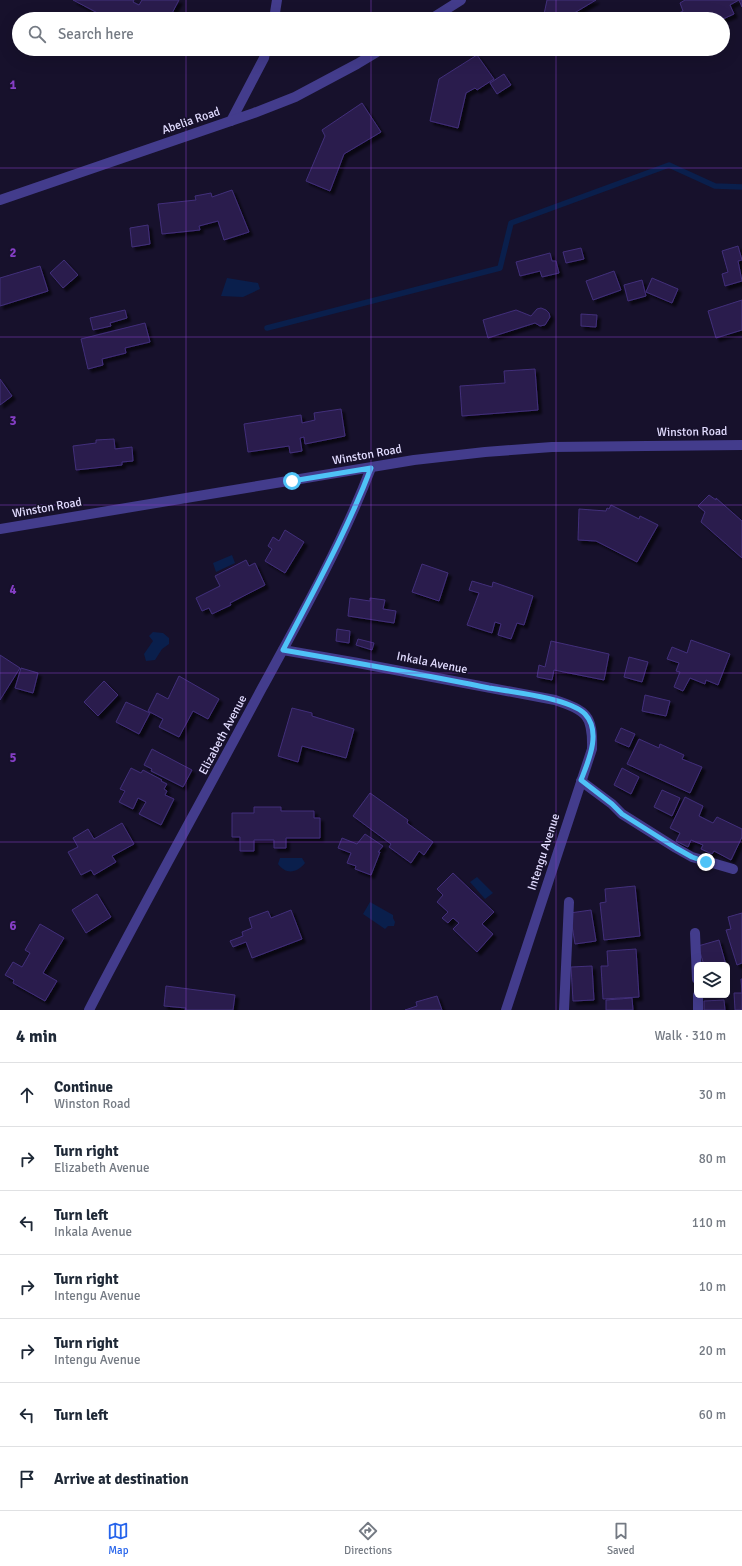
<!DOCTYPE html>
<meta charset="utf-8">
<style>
body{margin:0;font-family:Signika,sans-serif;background:#f2f2f3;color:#1f2937}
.controls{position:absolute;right:12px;bottom:12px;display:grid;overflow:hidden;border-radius:6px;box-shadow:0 4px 16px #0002}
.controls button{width:36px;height:36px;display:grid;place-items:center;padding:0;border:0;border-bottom:1px solid #e0e1e3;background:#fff;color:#1f2937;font:20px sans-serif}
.stop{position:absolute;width:12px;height:12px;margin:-9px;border:3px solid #4fc3f7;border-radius:50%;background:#fff}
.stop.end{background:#4fc3f7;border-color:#fff;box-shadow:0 1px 4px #0008}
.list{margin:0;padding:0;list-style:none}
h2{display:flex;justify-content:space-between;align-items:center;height:52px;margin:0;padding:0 16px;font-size:17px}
h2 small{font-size:13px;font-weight:400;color:#747a83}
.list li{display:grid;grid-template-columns:26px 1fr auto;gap:12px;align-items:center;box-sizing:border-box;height:64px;padding:0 16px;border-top:1px solid #e0e1e3}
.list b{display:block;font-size:15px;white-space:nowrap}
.list p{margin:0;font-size:13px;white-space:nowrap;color:#747a83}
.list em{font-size:13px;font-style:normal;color:#747a83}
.icon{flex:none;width:22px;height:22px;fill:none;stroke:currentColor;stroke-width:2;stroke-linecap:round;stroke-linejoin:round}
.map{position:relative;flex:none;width:742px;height:1010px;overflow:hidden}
.search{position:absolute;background:#fff;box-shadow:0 4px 16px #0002;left:12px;right:12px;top:12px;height:44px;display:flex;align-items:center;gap:10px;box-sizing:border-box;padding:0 14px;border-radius:22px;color:#747a83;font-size:15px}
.sheet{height:500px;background:#fff}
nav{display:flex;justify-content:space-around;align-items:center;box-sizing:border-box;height:56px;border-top:1px solid #e0e1e3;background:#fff;font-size:11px;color:#747a83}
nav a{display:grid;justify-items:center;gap:2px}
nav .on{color:#2563eb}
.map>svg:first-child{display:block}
</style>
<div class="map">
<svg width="742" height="1010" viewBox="0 0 742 1010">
<defs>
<filter id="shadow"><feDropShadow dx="3.5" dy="3.5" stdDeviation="1" flood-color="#0009"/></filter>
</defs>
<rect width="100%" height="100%" fill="#17112c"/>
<g fill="#0a1f4c">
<path d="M227,278L258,283L260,289L243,297L221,296Z"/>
<path d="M232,555L235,563L216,572L213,563Z"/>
<path d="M153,632L163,633L169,638V644L162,649L155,660L146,661L144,654L153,641L149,636Z"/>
<path d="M280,858H302L305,863C297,873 286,875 278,864Z"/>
<path d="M477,877L493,893L485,899L470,882Z"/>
<path d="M370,902L393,915V918L395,922L394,926H388L385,929L363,914Z"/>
</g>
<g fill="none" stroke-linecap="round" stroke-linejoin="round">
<path stroke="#0a1f4c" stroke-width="5.5" d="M267,328L500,268L511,223L669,165L715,186L742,187"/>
</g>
<g fill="#291d4e" stroke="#422f7a" filter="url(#shadow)">
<path d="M73,0H134L133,2L139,5L142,0H179L169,19H109Z"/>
<path d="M547,0H596L571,15L570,19H543Z"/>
<path d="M685,0H742V7L739,0L730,5L734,14L723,19H715L713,15L705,19H680L677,14L683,11L680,3Z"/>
<path d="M477,55L494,79L477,90L475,88L466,93L458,128L430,121L439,79Z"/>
<path d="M504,74L511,85L497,94L490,83Z"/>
<path d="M362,103L381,132L344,154L330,191L306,181L325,136L322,130Z"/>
<path d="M232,190L249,232L224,240L218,221L199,226L200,230L162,234L158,204L196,200L195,196L211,193L212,197Z"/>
<path d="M148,225L150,244L132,247L130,228Z"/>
<path d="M738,246L742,260L738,261L742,281L725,286L722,274L728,272L722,251Z"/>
<path d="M581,248L584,259L566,263L563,252Z"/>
<path d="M550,253L552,261H556L559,273L542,277L540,271L520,276L516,262Z"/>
<path d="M64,260L78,275L63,288L50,273Z"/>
<path d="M40,266L48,291L0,306V278Z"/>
<path d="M614,271L621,290L593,300L586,281Z"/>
<path d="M652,278L678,289L672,303L646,292Z"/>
<path d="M642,280L646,296L628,301L624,285Z"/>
<path d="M742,300V330L716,338L708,311Z"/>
<path d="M541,308L546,310L549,313L550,317L545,325L540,326L535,323L488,338L483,320L516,310L531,316L537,309Z"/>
<path d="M125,310L127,318L110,323L111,326L93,330L90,318Z"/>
<path d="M581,314L597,315L596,327L581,326Z"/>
<path d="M145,323L150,342L125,348L126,353L102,359L103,365L88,369L81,339Z"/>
<path d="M535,369L538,410L462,416L460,386L505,383L504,371Z"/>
<path d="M0,379L12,396L0,405Z"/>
<path d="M341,409L345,436L305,444L304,437L300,438L302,451L290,453L289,446L248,452L244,424L301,415L302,423L315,420L314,413Z"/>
<path d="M114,439L115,449L132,447L133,461L122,462V465L76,470L73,446L96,443V440Z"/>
<path d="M709,495L716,500V498L742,521V558L701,522L705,512L698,506Z"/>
<path d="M611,505L639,519L640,516L658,525L637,562L596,541L578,540L579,509L606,511L607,508L609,509Z"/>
<path d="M285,530L304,542L285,573L265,561L272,549L268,546L273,537L279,541Z"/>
<path d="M246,560L249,566L255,563L265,585L230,603L231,605L212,614L209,608L202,611L196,598L220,586L215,576Z"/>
<path d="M422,564L448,573L439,601L412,592Z"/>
<path d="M472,581L492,587L493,582L533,596L524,625L517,623L511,639L498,635L501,624L495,622L492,633L467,625L479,593L469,590Z"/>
<path d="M350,598L370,601V598L385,600L383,609L396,611L394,623L348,616Z"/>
<path d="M337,629L350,631L349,643L336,641Z"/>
<path d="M358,639L374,643L372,650L356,645Z"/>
<path d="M691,640L730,654L718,685L706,680L705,684L690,678L683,691L674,687L680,672L676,671L679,663L667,659L672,647L687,653Z"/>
<path d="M551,641L609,654L604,680L554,670L552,680L537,677L539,665L545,667Z"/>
<path d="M0,655L20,668L0,700Z"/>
<path d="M629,657L648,662L642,682L624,677Z"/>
<path d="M21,668L38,673L33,693L15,688Z"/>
<path d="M179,676L219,699L208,719L193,711L179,737L159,727L163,719L148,711L157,693L168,699Z"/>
<path d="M104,681L118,695L98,716L84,702Z"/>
<path d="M645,695L670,701L666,716L642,711Z"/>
<path d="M126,702L150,713L139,734L116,722Z"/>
<path d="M292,708L312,713V716L354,729L346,758L302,746L298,762L278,756Z"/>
<path d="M621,728L635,734L629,747L615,741Z"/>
<path d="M639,739L659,748L660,744L684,755L682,759L702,767L690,793L627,764Z"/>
<path d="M152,749L192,770L183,787L151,771L152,769L144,765Z"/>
<path d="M131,768L141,773L143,770L162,780L161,781L167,784L164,789L167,791L165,795L174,799L161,825L139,814L146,802L138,798L133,809L119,802L125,791L120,789Z"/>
<path d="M622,768L639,777L631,794L614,785Z"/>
<path d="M662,790L680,798L672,816L654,807Z"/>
<path d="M370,793L408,820L407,823L433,842L424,855L419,851L411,863L389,847L391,844L353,816Z"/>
<path d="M685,797L703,806L699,816L713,823L717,817L742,829V837L731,860L714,851L712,854L701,849L703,845L691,840L688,847L676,841L680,833L670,828Z"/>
<path d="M254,807H281V811H314V818H320V838H286V848H274V840H254V851H240V837H232V813H254Z"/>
<path d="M122,823L134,844L112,856L116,862L94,875L91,870L81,875L68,852L78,847L73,838L88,829L94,839Z"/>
<path d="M365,834L383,846L378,852H380L371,875L355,869L356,866L347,863L351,853L338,848L342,838L357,844Z"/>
<path d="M453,873L494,912L482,924L493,934L477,952L453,929L459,923L453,918L448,923L442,918L448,912L437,902L443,895L437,889Z"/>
<path d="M635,886L640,936L604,940L600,903L606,902L605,889Z"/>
<path d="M97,894L111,917L86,933L72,910Z"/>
<path d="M291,910L302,939L252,958L246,942L233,947L230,941L243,936L242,932L252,928L249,918L268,911L271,918Z"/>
<path d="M591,910L596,941L575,944L570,913Z"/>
<path d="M742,913V963L737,965L726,930L731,929L728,917Z"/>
<path d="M40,924L64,938L43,973L57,981L45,1001L13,983L14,980L5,975L13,962L22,967L30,953L25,950Z"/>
<path d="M719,940L726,965H704L698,946Z"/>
<path d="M636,949L639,997L603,999L601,966H608L607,951Z"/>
<path d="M592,966L594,1000L573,1001L571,967Z"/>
<path d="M741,979H742V1010H735L734,993H742Z"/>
<path d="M166,986L235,995L233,1010H185L186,1008L164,1006Z"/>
<path d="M437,996L442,1010H405L417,1006L416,1002Z"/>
<path d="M632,998L633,1010H606V1000Z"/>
<path d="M724,1000L725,1010H704V1001Z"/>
</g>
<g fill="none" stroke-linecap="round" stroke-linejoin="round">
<g stroke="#433c8c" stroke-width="10">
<path d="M274,19L277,0"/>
<path d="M231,121L264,58L266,49"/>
<path d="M581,781L612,804L622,814L676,848L692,857L733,869"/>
<path d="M695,933L697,979"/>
<path d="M698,995V1010"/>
<path d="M564,1010L569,902"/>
</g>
<g stroke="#433c8c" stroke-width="10">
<path d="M431,19L461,0"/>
<path d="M0,200L254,113L295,97L357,64L382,49"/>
<path d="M0,529L414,460L485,452L552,447L742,445"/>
<path d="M283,650L358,663L555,700C587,711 593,715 592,749L506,1010"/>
<path d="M89,1010C145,902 205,795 262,688C301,617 342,544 371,468"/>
</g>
</g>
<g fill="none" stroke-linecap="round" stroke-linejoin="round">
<path stroke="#4fc3f7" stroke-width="5" d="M292,481L371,468C347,531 314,590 283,650C352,662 421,674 489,688C513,692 569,698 585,714C602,732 588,762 581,780L612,804L622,814L676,848L692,857L706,862"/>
</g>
<path fill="none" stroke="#853ec5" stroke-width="1" stroke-opacity="0.55" d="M186,0V19M371,0V19M556,0V19M186,49V1010M371,49V1010M556,49V1010M0,168H742M0,337H742M0,505H742M0,673H742M0,842H742"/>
<g text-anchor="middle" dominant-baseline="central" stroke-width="3.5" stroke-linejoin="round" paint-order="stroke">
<g font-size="12" fill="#e2dcff" stroke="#17112c">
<text transform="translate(191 121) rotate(-19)">Abelia Road</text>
<text transform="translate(692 432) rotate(-1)">Winston Road</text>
<text transform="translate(367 455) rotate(-10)">Winston Road</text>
<text transform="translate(47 508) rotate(-10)">Winston Road</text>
<text transform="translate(432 663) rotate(11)">Inkala Avenue</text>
<text transform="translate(223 735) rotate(-62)">Elizabeth Avenue</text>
<text transform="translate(544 852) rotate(-72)">Intengu Avenue</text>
</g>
</g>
<g font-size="13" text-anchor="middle" font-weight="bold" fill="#853ec5" stroke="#17112c" stroke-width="3.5" stroke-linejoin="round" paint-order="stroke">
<text x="13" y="89">1</text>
<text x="13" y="257">2</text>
<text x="13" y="425">3</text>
<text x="13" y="594">4</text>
<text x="13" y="762">5</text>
<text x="13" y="930">6</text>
</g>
</svg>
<div class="controls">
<button><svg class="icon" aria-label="layers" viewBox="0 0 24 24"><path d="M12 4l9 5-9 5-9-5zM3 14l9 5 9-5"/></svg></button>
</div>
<div class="stop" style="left:292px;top:481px"></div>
<div class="stop end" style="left:706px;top:862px"></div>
<div class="search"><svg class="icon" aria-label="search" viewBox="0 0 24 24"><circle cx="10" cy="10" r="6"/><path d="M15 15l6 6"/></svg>Search here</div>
</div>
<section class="sheet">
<h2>4 min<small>Walk · 310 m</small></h2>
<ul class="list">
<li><svg class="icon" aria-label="ahead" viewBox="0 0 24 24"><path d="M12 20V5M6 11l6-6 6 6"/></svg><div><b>Continue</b><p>Winston Road</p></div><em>30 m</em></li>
<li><svg class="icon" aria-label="right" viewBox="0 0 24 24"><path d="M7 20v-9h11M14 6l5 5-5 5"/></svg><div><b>Turn right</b><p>Elizabeth Avenue</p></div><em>80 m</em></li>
<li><svg class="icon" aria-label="left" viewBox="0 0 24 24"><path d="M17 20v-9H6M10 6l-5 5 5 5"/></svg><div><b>Turn left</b><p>Inkala Avenue</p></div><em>110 m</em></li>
<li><svg class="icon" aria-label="right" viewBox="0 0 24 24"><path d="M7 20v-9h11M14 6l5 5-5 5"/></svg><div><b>Turn right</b><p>Intengu Avenue</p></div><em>10 m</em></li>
<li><svg class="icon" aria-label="right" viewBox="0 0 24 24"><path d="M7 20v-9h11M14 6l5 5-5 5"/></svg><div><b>Turn right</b><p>Intengu Avenue</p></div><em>20 m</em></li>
<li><svg class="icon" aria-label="left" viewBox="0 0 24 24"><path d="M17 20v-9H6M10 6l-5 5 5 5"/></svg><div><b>Turn left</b></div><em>60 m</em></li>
<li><svg class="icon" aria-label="arrive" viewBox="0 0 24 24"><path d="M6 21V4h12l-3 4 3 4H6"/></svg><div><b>Arrive at destination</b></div></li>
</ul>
</section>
<nav>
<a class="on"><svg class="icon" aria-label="map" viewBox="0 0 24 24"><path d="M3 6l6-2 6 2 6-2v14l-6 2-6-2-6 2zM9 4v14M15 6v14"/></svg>Map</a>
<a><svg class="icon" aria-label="directions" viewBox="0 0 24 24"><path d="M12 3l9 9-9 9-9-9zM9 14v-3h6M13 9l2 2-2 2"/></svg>Directions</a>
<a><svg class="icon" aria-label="saved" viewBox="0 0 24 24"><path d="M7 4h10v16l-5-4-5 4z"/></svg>Saved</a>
</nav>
